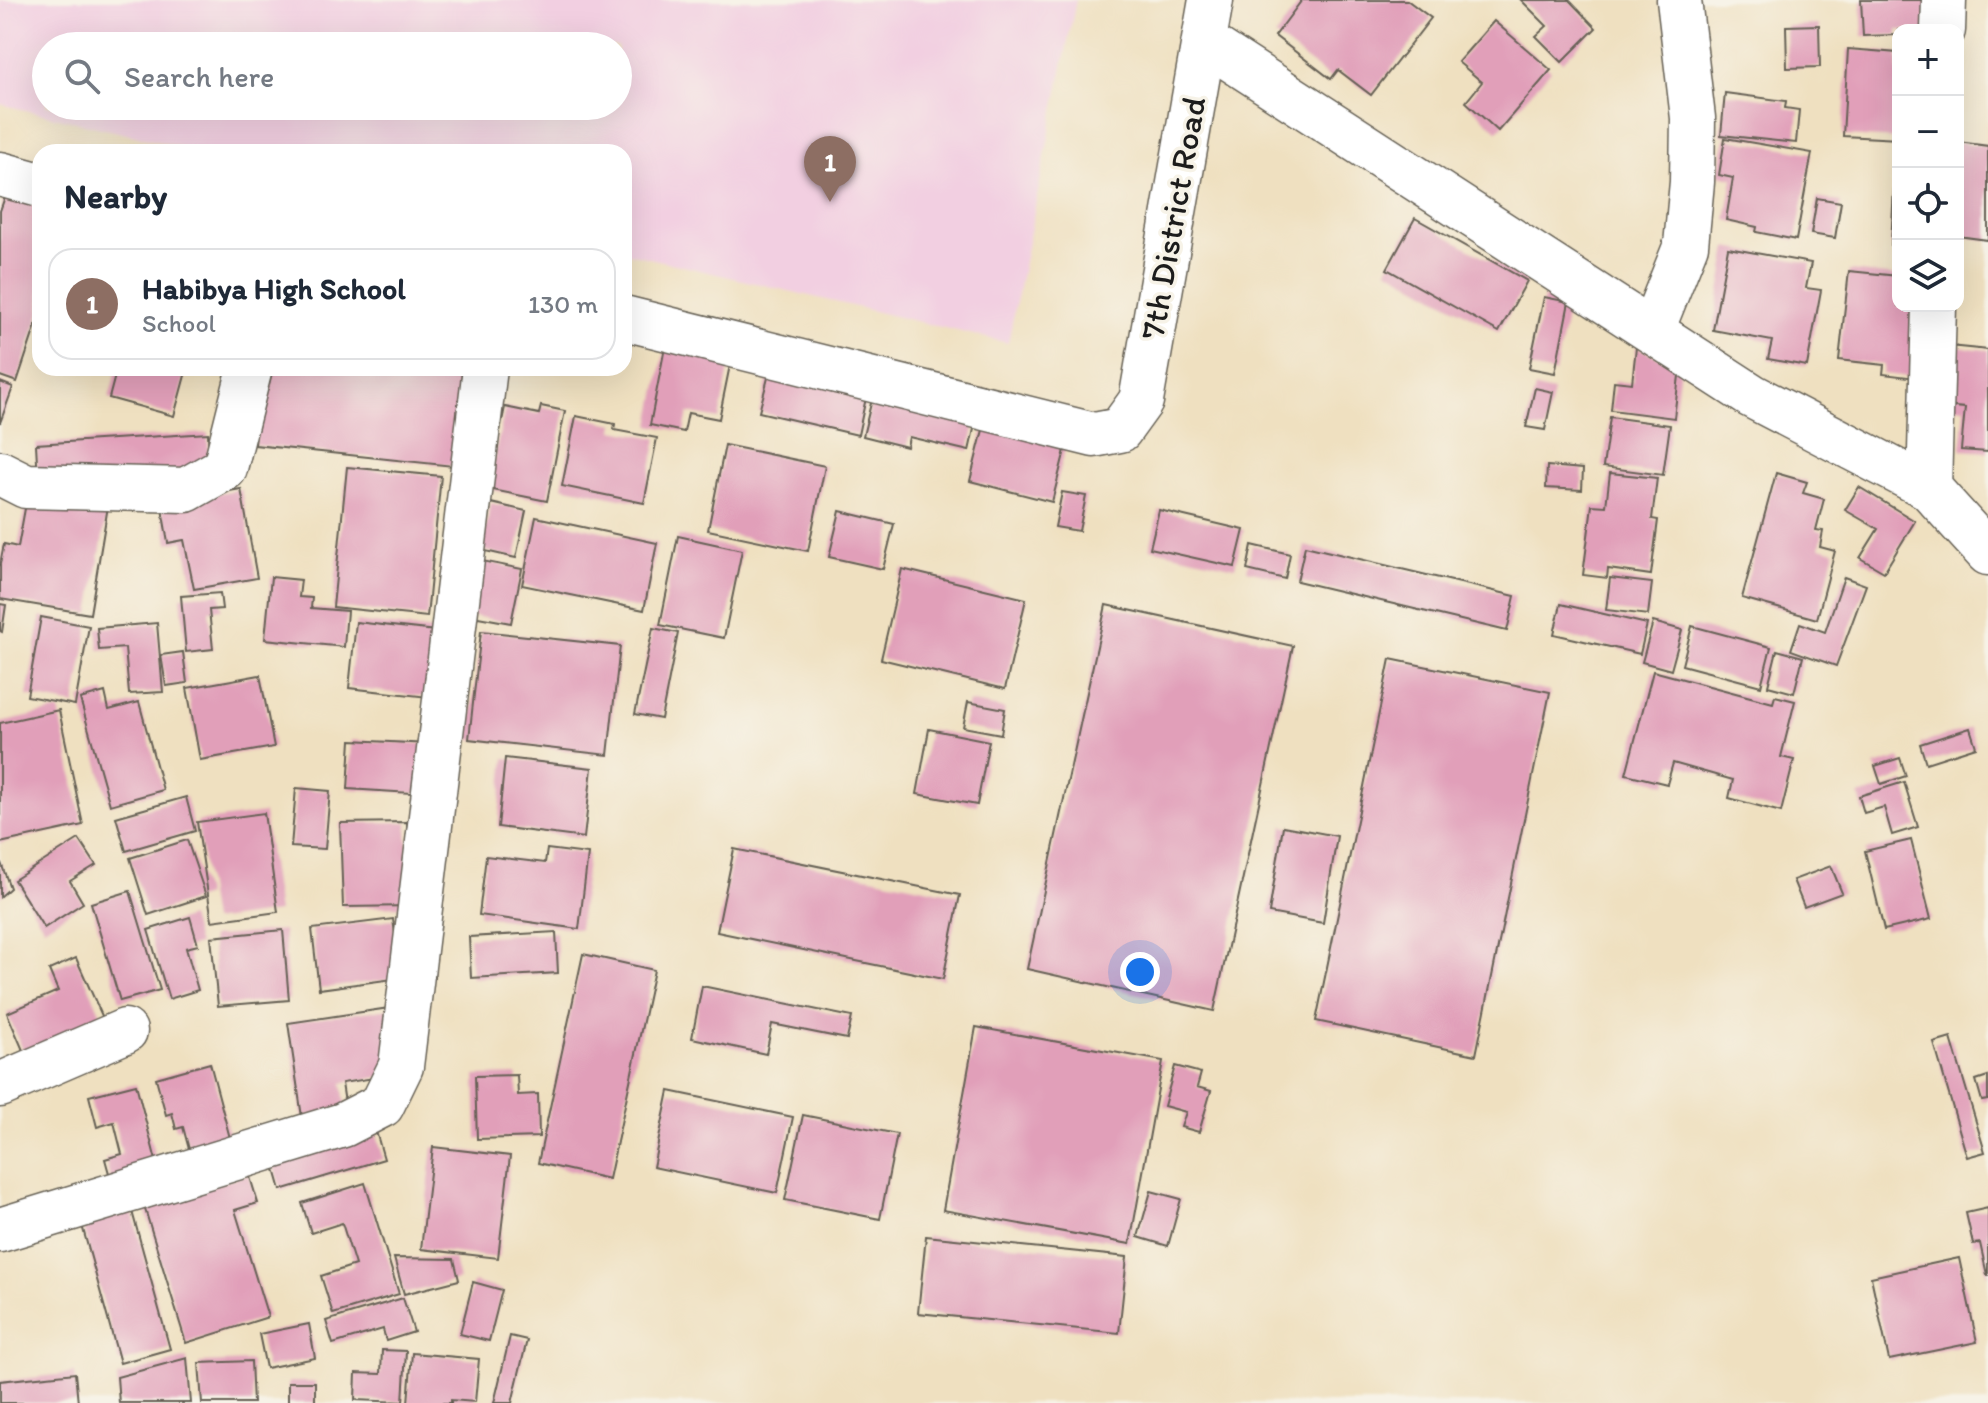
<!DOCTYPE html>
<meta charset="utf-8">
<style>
body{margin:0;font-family:Itim,sans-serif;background:#f2f2f3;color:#1f2937}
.controls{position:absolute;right:24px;top:24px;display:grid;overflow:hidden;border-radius:16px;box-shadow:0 8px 32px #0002}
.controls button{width:72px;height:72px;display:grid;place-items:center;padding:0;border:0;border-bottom:2px solid #e0e1e3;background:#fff;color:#1f2937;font:40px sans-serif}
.you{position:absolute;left:1140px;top:972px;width:28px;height:28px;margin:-20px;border:6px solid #fff;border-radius:50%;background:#1a73e8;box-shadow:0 0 0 12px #1a73e833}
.badge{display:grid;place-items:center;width:52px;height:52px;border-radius:50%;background:#b45309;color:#fff;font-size:26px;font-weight:700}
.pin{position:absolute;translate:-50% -66px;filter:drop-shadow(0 2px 4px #0008)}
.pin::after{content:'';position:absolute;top:42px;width:28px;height:24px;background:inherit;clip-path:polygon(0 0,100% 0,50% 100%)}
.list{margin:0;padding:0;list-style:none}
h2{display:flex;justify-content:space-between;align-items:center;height:104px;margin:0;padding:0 32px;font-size:34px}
h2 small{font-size:26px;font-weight:400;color:#747a83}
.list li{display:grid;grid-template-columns:52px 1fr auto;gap:24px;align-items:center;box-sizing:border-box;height:112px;margin:0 16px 16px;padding:0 16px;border:2px solid #e0e1e3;border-radius:24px}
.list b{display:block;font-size:30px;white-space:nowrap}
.list p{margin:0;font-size:26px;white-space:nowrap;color:#747a83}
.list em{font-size:26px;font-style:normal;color:#747a83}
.icon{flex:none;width:44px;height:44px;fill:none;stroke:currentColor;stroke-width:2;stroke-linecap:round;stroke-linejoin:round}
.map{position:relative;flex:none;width:1988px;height:1403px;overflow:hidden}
.search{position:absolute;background:#fff;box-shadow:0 8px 32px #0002;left:32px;top:32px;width:600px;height:88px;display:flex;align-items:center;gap:20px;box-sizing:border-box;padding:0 28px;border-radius:44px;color:#747a83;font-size:30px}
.panel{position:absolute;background:#fff;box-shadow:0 8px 32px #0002;left:32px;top:144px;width:600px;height:232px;border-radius:24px}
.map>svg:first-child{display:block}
</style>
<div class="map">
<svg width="1988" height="1403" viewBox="0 0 1988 1403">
<rect width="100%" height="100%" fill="#f7f3e8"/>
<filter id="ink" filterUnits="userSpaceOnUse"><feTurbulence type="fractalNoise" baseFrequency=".0125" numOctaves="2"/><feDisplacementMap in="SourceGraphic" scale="16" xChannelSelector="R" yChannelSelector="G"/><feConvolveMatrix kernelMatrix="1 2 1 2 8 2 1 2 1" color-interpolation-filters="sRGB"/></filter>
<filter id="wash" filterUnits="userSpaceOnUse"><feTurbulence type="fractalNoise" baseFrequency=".006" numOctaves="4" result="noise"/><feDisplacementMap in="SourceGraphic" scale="32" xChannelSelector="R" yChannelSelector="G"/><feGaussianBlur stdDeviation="1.8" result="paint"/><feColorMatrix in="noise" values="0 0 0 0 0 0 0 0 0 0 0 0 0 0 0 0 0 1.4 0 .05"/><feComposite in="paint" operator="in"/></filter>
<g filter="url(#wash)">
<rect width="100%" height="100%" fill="#efe0c0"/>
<path fill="#f2cfe1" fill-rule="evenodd" d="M0,0H1076L1008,343L624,252V152H202L0,104ZM46,46H618V106H46Z"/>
<g id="blocks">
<g fill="#e19fb9">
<path d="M1302,0H1407L1431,18L1371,95L1338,70L1331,79L1275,36Z"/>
<path d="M1521,0H1569L1596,28L1562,62L1536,36L1547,26Z"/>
<path d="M1861,0H1934L1935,30H1898V35L1863,36Z"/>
<path d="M1494,21L1551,70L1498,131L1466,102L1482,82L1458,62Z"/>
<path d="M1819,25L1820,67L1787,68L1786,26Z"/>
<path d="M1848,49L1898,53V139L1843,136Z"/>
<path d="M1725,93L1786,101L1785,108L1799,110L1796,143L1721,135Z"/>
<path d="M1725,138L1812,153L1796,240L1756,232L1757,227L1726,220L1733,178L1719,175Z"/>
<path d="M1958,142L1988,146V240L1958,236Z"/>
<path d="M1894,187H1898V246L1891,245Z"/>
<path d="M6,194L40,206V313L17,382L0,376V211Z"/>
<path d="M1817,198L1841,202L1835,238L1811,234Z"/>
<path d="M1415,218L1527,281L1499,332L1387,269Z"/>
<path d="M1728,248L1811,263L1806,288L1821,290L1807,366L1768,359L1772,341L1713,330Z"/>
<path d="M1849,271L1898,276V306H1924L1916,378L1883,374L1884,365L1839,360Z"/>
<path d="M1544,297L1569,302L1555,373L1529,368Z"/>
<path d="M1949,346L1988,350V452L1961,450L1965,408L1943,406Z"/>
<path d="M665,347L731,360L719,419L688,413L684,432L650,425Z"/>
<path d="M1636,347L1680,367L1674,418L1611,410L1614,381L1632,383Z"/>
<path d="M117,368H187L174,416L109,398Z"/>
<path d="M262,368H463L453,466L255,445Z"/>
<path d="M770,370L867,393L858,435L759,412Z"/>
<path d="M0,382L13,387L0,423Z"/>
<path d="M1535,388L1553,392L1545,430L1526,427Z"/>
<path d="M873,395L976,420L969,451L909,437L907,447L863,436Z"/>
<path d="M541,406L565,411L547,501L488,489L505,407L539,414Z"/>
<path d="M576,416L615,424L614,430L657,438L644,503L562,486Z"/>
<path d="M1610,417L1670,425L1663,475L1603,467Z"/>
<path d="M986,418L1068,438L1052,502L970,481Z"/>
<path d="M208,433L209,471L38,480L36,444Z"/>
<path d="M725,445L825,466L808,551L708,530Z"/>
<path d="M1547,466L1583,469L1582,490L1546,488Z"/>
<path d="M347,467L441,476L427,617L333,607Z"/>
<path d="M1610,473L1657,478L1652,519L1658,520L1651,575L1608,569L1607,578L1583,575L1592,505L1606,506Z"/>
<path d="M1776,473L1807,482L1803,493L1824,499L1816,530L1823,531L1820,547L1835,551L1817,619L1742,598Z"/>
<path d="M1859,487L1915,521L1884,572L1860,558L1878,529L1845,510Z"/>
<path d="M241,489L257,578L194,589L184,540L168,543L161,503Z"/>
<path d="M28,492L108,506L90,614L0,599V564L4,544L18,547Z"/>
<path d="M1062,492L1086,496L1079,531L1055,527Z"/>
<path d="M491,503L526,511L516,558L481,550Z"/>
<path d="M1159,510L1244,530L1235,567L1150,548Z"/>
<path d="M840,511L894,524L883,569L829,557Z"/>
<path d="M536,517L657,543L644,610L522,585Z"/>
<path d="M678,536L742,550L724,638L660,625Z"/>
<path d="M1252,545L1290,554L1285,579L1247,570Z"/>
<path d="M1305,546L1515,596L1507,631L1297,581Z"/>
<path d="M477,560L522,569L511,623L467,615Z"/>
<path d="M902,569L1026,599L1005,689L881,659Z"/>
<path d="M271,577L301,580L299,597L312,598L311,608L347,611L344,647L265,639Z"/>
<path d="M1844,577L1866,585L1836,666L1791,650L1800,623L1825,632Z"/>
<path d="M1610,578L1652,583L1648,615L1606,610Z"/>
<path d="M220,593L222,609L209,610L213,649L186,652L181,596Z"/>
<path d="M0,604L6,605L2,632L0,631Z"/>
<path d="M1561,604L1647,624L1640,654L1554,634Z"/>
<path d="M1106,605L1293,646L1214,1011L1027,969Z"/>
<path d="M41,617L89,626L75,705L27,696Z"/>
<path d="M356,622L444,632L437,698L349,688Z"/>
<path d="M1653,622L1682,630L1671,670L1642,662Z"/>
<path d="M157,623L163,692L129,694L125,648L99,650L97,628Z"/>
<path d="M1692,626L1771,647L1761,686L1682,665Z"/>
<path d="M653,628L678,633L661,719L635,714Z"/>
<path d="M481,631L620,646L608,755L469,739Z"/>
<path d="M1777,650L1803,657L1794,693L1768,686Z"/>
<path d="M183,652L187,683L166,686L161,655Z"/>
<path d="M1390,659L1550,692L1476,1055L1316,1021Z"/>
<path d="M1653,671L1773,703L1775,696L1795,701L1781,757L1794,760L1781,812L1729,798L1733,780L1673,763L1667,784L1626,774Z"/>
<path d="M260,675L274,747L200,760L187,688Z"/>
<path d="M105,692L109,710L139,702L163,790L110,805L80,699Z"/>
<path d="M968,702L1005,709L1001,734L963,727Z"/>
<path d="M59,710L83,825L0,843V723Z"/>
<path d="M1970,728L1976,747L1926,763L1920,744Z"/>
<path d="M929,729L989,741L977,805L917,794Z"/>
<path d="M351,740L429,744L427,794L348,789Z"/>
<path d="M505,758L592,768L584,838L498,827Z"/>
<path d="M1900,758L1906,776L1881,784L1875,766Z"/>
<path d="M1904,782L1918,827L1892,835L1884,807L1864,813L1859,796Z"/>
<path d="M296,788L330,791L325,849L291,847Z"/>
<path d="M186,797L195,831L126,851L116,817Z"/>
<path d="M264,813L278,912L212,921L197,822Z"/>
<path d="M407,822L408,855L415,906L343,907L340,823Z"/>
<path d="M1283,826L1337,836L1323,923L1269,913Z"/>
<path d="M79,839L96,865L70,881L83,903L44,928L14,880Z"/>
<path d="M187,840L206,896L148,915L130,858Z"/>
<path d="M1911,840L1931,919L1884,930L1865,851Z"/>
<path d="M547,849L588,854L579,929L479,915L486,856L545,863Z"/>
<path d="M734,849L960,895L943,979L717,932Z"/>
<path d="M0,860L10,888L0,897Z"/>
<path d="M1831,866L1842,893L1804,907L1793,880Z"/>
<path d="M130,891L160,990L120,1001L91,903Z"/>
<path d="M190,917L198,945L186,948L198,990L169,999L148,930Z"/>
<path d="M393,919L401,978L319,989L312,929Z"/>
<path d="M283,930L289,1000L218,1006L211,937Z"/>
<path d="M556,932L558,973L471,978L469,937Z"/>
<path d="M583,954L654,970L609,1179L538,1163Z"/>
<path d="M76,958L107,1027L28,1062L7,1013L58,991L49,970Z"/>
<path d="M702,986L852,1017L847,1039L772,1024L766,1054L692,1038Z"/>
<path d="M396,1007L387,1076L342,1083L346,1110L302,1117L288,1023Z"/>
<path d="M976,1027L1163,1061L1130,1244L943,1210Z"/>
<path d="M1951,1038L1985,1152L1967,1157L1934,1043Z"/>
<path d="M210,1063L231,1142L190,1153L183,1127L176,1129L172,1113L166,1115L156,1078Z"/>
<path d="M1175,1066L1201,1073L1197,1087L1211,1091L1199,1132L1181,1127L1186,1112L1164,1106Z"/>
<path d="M517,1075L518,1095L538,1094L539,1137L477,1139L475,1076Z"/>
<path d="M1988,1076V1100L1982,1101L1976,1080Z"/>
<path d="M136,1084L159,1172L112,1184L105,1159L122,1154L114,1122L97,1127L89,1096Z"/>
<path d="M669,1091L793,1117L777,1193L653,1167Z"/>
<path d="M803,1115L897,1134L880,1219L785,1200Z"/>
<path d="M375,1128L384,1159L281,1190L272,1159Z"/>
<path d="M433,1147L510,1156L498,1258L421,1249Z"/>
<path d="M249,1174L258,1203L235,1210L268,1317L186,1343L144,1206Z"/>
<path d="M365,1183L399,1294L333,1314L321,1276L355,1265L342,1223L311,1233L302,1203Z"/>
<path d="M1151,1191L1181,1199L1168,1246L1138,1237Z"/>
<path d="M130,1204L170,1349L120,1363L80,1218Z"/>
<path d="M1988,1208V1275H1987L1980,1243L1973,1244L1966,1213Z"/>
<path d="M926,1236L1127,1257L1119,1333L918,1313Z"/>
<path d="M394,1258L454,1259L459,1280L404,1294Z"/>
<path d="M1959,1258L1977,1342L1889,1360L1871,1277Z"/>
<path d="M473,1282L502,1290L489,1341L460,1334Z"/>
<path d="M403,1298L414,1332L386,1341L383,1329L333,1344L326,1321Z"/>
<path d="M309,1324L315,1358L266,1368L259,1334Z"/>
<path d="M510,1336L527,1340L512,1403H494Z"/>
<path d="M382,1350L406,1351L403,1402L355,1400L356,1373L381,1374Z"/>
<path d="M412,1353L479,1359L475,1402L451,1400V1403H408Z"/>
<path d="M187,1358L191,1403H119L117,1377Z"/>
<path d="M251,1361L253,1403H202L199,1363Z"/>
<path d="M75,1373L78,1403H0V1381Z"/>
<rect x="288" y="1382" width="27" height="21"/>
</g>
</g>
</g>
<g filter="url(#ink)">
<use href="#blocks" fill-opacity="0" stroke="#666155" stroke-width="2"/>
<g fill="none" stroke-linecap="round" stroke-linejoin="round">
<defs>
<g id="minor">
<path d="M1943,30L1944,0"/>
<path d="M1205,42L1752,396L1929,488L1988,553"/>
<path d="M0,174L40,185"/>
<path d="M624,318L1094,435L1120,430L1141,401L1211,0"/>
<path d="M1652,330L1686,245L1692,182L1693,118L1679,0"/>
<path d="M0,473L26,486L186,490L225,468L250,368"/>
<path d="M1929,488L1934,306"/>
<path d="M0,1085L125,1031"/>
<path d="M0,1230L343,1125L382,1105L401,1066L485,368"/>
</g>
</defs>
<use href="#minor" stroke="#666155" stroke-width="47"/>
<use href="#minor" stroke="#fff" stroke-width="44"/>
</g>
</g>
<g text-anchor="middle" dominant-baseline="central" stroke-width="7" stroke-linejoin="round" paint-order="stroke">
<g font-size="34" fill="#1c1c1c" stroke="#f7f3e8">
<text transform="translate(1173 218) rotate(-80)">7th District Road</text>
</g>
</g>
</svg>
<div class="controls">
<button>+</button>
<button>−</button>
<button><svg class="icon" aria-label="locate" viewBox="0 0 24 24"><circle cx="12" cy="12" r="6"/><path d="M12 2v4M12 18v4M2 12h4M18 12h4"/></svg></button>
<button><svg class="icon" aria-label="layers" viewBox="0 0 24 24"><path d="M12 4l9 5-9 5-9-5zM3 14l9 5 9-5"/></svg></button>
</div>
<div class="you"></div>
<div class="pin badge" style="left:830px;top:202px;background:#8d6e63">1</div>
<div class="search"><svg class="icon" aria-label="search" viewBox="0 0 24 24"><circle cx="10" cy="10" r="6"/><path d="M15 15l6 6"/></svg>Search here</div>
<section class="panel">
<h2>Nearby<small></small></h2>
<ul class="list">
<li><span class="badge" style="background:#8d6e63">1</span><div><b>Habibya High School</b><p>School</p></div><em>130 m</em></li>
</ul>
</section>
</div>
